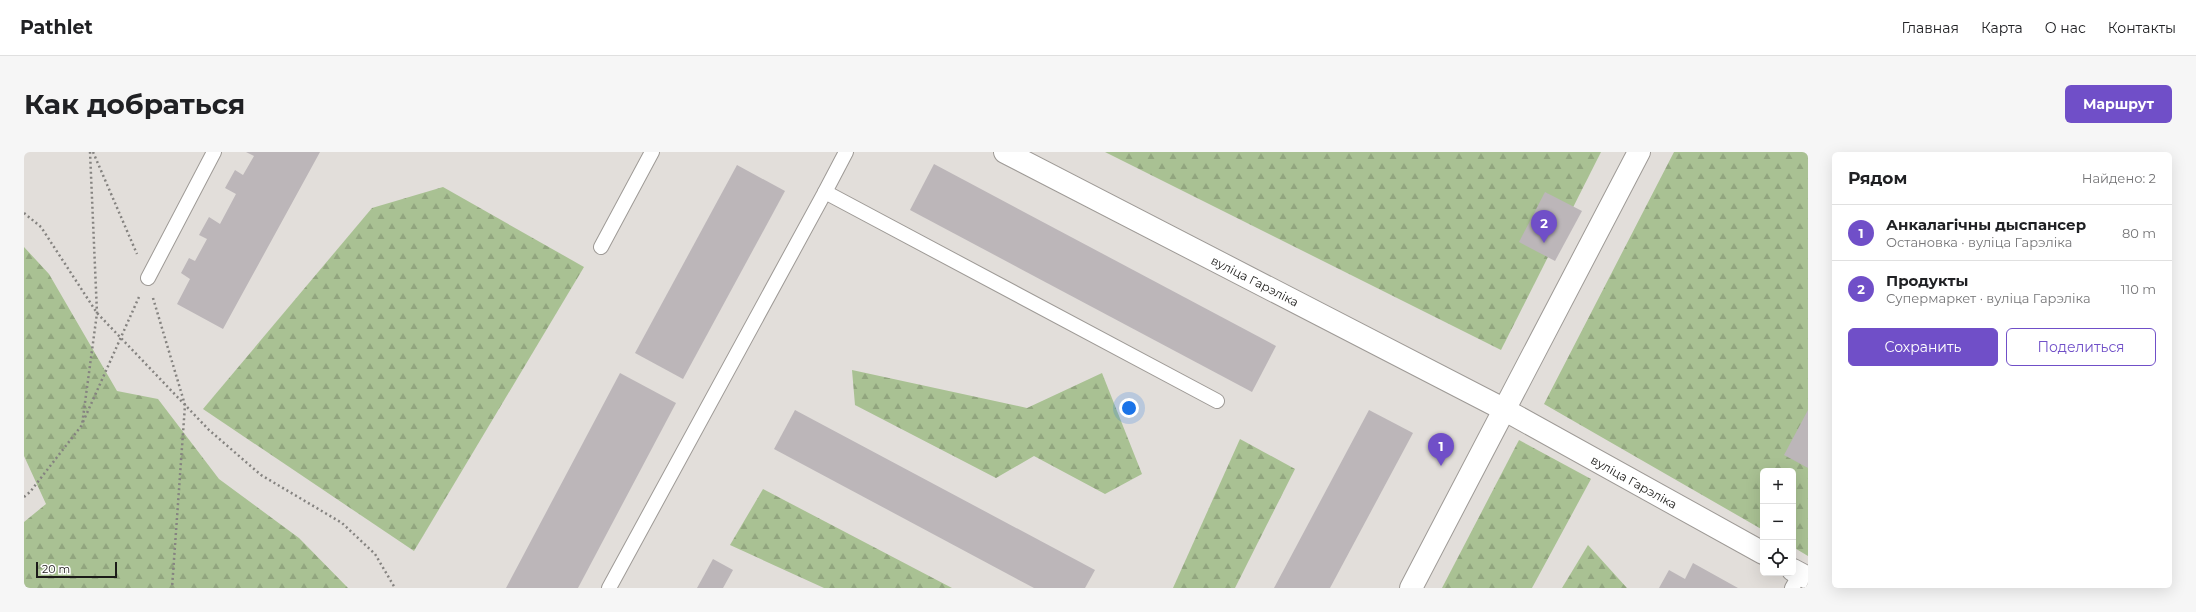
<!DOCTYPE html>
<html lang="ru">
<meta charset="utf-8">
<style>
body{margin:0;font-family:Montserrat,sans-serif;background:#f6f6f6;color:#202124}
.controls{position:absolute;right:12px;bottom:12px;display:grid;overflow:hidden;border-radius:6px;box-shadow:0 4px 16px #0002}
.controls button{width:36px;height:36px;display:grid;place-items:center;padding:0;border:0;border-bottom:1px solid #e0e0e0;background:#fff;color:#202124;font:20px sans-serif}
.scale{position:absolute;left:12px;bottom:10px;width:81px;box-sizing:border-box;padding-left:4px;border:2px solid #1c1b19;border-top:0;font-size:11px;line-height:14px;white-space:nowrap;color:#1c1b19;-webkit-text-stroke:3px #fff;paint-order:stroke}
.you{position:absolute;left:1105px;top:256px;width:14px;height:14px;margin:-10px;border:3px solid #fff;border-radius:50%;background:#1a73e8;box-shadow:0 0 0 6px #1a73e833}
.badge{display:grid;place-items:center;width:26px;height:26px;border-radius:50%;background:#704fc8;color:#fff;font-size:13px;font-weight:700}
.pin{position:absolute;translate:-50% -33px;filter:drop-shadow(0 1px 2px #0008)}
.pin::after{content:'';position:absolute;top:21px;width:14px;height:12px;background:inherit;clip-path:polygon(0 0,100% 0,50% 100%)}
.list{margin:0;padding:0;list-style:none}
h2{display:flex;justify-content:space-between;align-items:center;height:52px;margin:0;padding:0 16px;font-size:17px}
h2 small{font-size:13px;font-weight:400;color:#757577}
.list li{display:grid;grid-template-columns:26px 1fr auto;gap:12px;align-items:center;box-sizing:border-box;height:56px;padding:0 16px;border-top:1px solid #e0e0e0}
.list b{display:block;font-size:15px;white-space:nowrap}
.list p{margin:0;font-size:13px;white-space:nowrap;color:#757577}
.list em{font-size:13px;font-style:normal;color:#757577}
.actions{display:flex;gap:8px;padding:12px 16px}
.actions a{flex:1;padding:9px 0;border:1px solid #704fc8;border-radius:6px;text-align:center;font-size:14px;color:#704fc8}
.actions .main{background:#704fc8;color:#fff}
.icon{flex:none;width:22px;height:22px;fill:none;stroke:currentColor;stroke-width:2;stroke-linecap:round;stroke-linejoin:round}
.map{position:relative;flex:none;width:1784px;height:436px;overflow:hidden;border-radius:6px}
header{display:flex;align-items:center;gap:24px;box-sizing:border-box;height:56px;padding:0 20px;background:#fff;border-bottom:1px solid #e0e0e0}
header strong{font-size:19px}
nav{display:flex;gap:22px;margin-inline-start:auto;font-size:14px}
.intro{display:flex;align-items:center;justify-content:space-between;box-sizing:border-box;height:96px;padding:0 24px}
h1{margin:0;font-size:28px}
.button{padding:10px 18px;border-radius:6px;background:#704fc8;color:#fff;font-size:14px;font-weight:700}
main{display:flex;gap:24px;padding:0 24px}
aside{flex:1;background:#fff;border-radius:6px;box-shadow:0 4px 16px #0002}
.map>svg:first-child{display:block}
</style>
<header>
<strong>Pathlet</strong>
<nav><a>Главная</a><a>Карта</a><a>О нас</a><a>Контакты</a></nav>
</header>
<div class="intro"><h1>Как добраться</h1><a class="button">Маршрут</a></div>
<main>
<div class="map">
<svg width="1784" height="436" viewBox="0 0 1784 436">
<defs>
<pattern id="forest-firs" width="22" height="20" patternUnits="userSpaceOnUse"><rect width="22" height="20" fill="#a9c193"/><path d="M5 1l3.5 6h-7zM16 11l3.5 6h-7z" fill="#91a57e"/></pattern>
</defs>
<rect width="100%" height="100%" fill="#e2deda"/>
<g fill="url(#forest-firs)">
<path d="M1081,0H1577L1477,198Z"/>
<path d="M1650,0H1784V404L1769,395V319H1739V378L1520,252Z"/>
<path d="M419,35L560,115L390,399L179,257L348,56Z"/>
<path d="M0,95L25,122L93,239L134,247L195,327L275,386L324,436H0V370L22,352L0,304Z"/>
<path d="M828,218L1003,256L1078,221L1118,322L1081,342L1010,304L972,326L831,253Z"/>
<path d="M1216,287L1271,317L1211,436H1149Z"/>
<path d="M1495,288L1567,327L1508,436H1418Z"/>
<path d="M739,337L928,436H800L706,393Z"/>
<path d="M1564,393L1603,436H1538Z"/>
</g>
<g fill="#bcb6b9">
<path d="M222,0H296L199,177L153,152L166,127L157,121L165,106L171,109L183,87L175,83L185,65L196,72L212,42L201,36L211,18L219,23L230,4Z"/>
<path d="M910,12L1252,194L1228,240L886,58Z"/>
<path d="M713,13L761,39L659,227L611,201Z"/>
<path d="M1521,40L1558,59L1531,109L1495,90Z"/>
<path d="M596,221L652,251L554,436H482Z"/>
<path d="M771,258L1071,418L1061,436H1010L750,297Z"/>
<path d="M1345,258L1389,281L1306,436H1250Z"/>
<path d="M1784,258V316L1760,303Z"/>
<path d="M689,407L709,418L699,436H673Z"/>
<path d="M1669,411L1714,436H1635L1645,418L1661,427Z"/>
</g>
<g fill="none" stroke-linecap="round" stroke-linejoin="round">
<defs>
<g id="lane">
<path d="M801,40L822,0"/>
<path d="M577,95L628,0"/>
<path d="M124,126L190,0"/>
<path d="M585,436L801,40L1193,249"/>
<path d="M1768,436L1776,422"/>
</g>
<g id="street">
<path d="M981,0L1481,258L1739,401"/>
<path d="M1769,418L1784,426"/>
<path d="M1387,436L1615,0"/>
</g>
</defs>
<use href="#lane" stroke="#9e9a96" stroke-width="16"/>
<use href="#street" stroke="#9e9a96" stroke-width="24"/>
<g stroke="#858380" stroke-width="2.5" stroke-dasharray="2 3" stroke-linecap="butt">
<path d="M69,0L113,102"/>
<path d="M0,61L17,75L73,161L185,278L237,323L318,371L351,402L371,436"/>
<path d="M129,146L161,253L148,436"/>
<path d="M59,270L115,145"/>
<path d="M0,345L6,340L58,273L73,161L66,0"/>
</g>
<use href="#lane" stroke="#fff" stroke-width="14"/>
<use href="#street" stroke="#fff" stroke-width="22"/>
</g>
<g text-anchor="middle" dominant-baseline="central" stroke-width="3.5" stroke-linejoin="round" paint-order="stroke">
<g font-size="12" fill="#1c1b19" stroke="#fff">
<text transform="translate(1231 129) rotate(27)">вуліца Гарэліка</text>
<text transform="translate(1610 330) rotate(29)">вуліца Гарэліка</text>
</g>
</g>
</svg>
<div class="controls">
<button>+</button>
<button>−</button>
<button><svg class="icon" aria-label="locate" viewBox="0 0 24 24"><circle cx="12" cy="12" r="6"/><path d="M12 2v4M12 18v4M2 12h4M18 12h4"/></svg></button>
</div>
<div class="scale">20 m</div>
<div class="you"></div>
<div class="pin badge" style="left:1417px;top:314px">1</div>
<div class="pin badge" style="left:1520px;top:91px">2</div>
</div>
<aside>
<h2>Рядом<small>Найдено: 2</small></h2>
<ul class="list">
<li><span class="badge">1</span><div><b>Анкалагічны дыспансер</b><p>Остановка · вуліца Гарэліка</p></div><em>80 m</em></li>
<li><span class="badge">2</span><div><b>Продукты</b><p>Супермаркет · вуліца Гарэліка</p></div><em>110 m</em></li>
</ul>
<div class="actions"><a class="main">Сохранить</a><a>Поделиться</a></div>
</aside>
</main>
